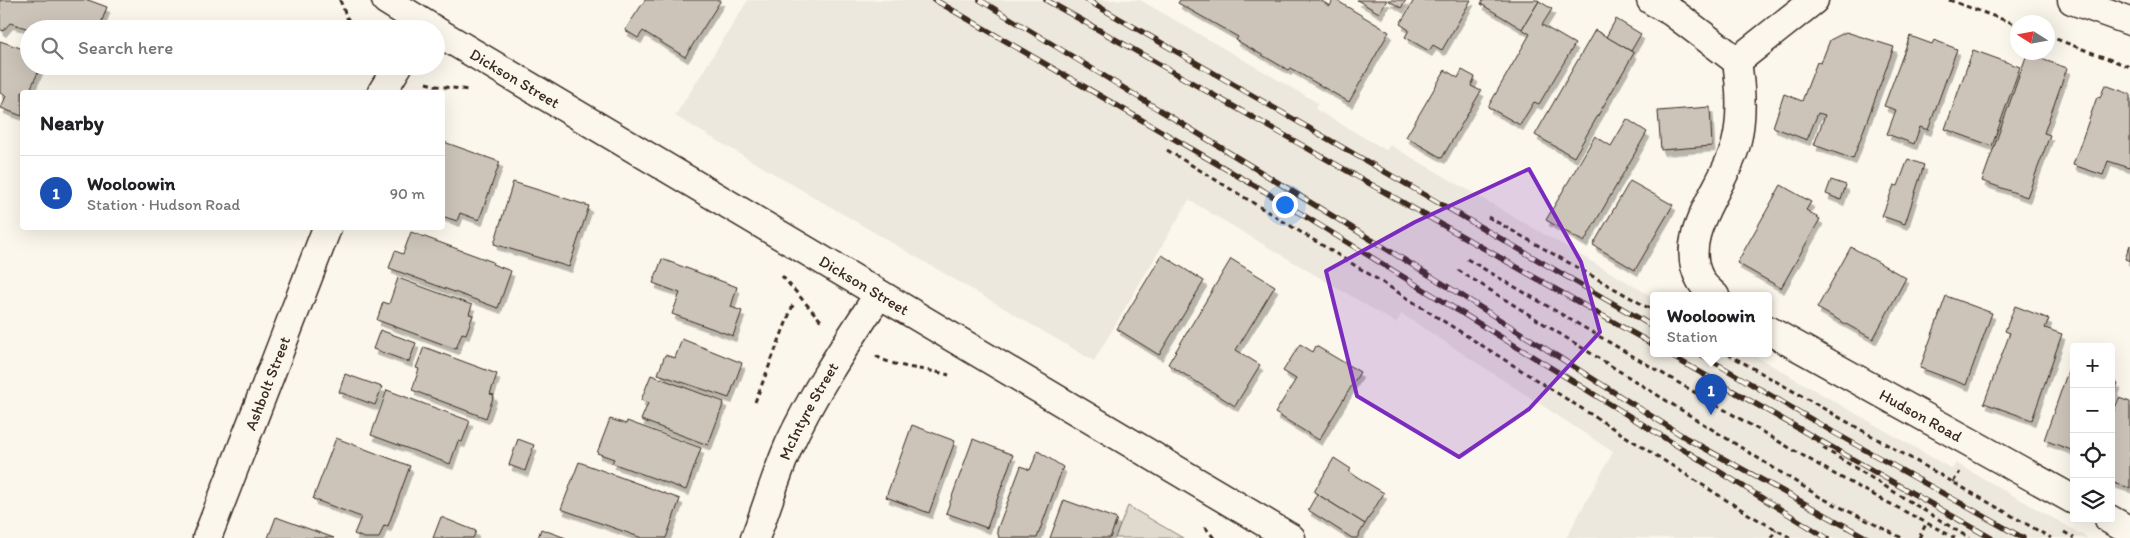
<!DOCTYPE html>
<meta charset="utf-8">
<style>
body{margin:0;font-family:Itim,sans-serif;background:#f6f6f6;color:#202124}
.controls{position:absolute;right:15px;bottom:15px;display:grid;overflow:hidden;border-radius:5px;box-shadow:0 5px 20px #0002}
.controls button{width:45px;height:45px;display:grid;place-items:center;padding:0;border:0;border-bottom:1px solid #e0e0e0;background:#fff;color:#202124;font:25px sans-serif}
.compass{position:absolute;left:2010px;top:15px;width:45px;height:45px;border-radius:50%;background:#fff;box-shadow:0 5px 20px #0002;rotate:281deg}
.you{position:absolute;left:1284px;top:204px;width:18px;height:18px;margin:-12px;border:4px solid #fff;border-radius:50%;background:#1a73e8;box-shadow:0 0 0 8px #1a73e833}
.badge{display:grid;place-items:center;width:32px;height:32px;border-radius:50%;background:#0f766e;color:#fff;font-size:16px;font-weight:700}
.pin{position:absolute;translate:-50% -41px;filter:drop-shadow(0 1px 2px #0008)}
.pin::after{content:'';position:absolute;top:26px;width:18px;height:15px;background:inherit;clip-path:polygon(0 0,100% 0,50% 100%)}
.popup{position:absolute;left:1650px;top:292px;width:122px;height:65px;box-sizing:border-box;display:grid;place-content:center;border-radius:5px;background:#fff;filter:drop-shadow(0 1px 4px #0005);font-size:16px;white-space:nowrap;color:#757577}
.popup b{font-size:19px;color:#202124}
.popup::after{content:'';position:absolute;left:50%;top:100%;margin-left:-10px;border:10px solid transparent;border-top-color:#fff}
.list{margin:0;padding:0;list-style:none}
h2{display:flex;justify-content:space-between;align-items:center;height:65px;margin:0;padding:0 20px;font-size:21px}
h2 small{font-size:16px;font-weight:400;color:#757577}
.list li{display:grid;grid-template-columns:32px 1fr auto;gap:15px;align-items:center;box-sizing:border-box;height:75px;padding:0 20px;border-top:1px solid #e0e0e0}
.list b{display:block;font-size:19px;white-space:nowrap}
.list p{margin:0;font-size:16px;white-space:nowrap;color:#757577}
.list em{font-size:16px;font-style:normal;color:#757577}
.icon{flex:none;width:28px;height:28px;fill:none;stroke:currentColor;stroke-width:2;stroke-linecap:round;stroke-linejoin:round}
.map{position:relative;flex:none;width:2130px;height:538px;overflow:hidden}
.search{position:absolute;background:#fff;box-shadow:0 5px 20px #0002;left:20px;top:20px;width:425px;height:55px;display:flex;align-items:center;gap:12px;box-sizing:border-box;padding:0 18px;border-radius:28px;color:#757577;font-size:19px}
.panel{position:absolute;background:#fff;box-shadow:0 5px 20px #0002;left:20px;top:90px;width:425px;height:140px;border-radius:5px}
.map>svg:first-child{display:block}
</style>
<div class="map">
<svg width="2130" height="538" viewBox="0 0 2130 538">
<defs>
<filter id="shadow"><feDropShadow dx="3" dy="5.5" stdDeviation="0" flood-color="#0004"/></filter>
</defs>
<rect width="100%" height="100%" fill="#fbf7ec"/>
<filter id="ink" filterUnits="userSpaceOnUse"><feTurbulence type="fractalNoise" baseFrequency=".02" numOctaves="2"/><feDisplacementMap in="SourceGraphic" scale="10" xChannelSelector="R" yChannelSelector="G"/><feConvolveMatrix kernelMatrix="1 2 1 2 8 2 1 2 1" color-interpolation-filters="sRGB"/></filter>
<g filter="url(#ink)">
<path fill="#ede8dd" d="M748,0H1140L1318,103L1315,109L1386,150L1390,145L1653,297L1654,354H1752L1952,469L1956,463L2088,538H1566L1613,452L1402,314L1396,323L1189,200L1094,361L675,116Z"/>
<path fill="#dfd9ce" stroke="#8d8276" d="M1128,506L1183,538H1115Z"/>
<g fill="#ccc4b9" stroke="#3b2a1e" filter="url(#shadow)">
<path d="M0,0H88L107,7L99,29H29L10,23L3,31L0,29Z"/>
<path d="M645,0H721L685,57L643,31L638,38L625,30Z"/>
<path d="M1180,0H1320L1330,6L1333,0H1336L1389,32L1349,102L1290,68L1288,70L1236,40L1238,37L1178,3Z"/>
<path d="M1357,0H1387L1379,13Z"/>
<path d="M1388,0H1406L1401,8Z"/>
<path d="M1414,0H1471L1442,50L1433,45L1429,51L1405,37L1409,30L1400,24Z"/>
<path d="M1483,0H1538L1539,1L1522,29L1481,4Z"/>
<path d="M1539,1L1552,9L1542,25L1575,44L1539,104L1534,102L1520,125L1488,107L1530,34L1522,29Z"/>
<path d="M1616,19L1641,34L1631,51L1606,37Z"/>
<path d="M1595,30L1634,53L1574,157L1535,135Z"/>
<path d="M1846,32L1894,47L1853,159L1814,145L1825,115L1818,113L1807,140L1773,127L1784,94L1802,101L1817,62L1821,63L1830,40Z"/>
<path d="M1910,36L1932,44L1934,40L1957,49L1928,130L1920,127L1914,144L1887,134L1896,110L1884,106Z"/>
<path d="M0,41L29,51V66H41L29,92H22V116L1,108L6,96L0,93Z"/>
<path d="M1973,50L2020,67L1992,146L1945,129Z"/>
<path d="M2027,54L2067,68L2044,133L2050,135L2027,197L1982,181Z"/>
<path d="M1445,70L1458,78L1462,70L1475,77L1471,86L1481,91L1442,158L1406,137Z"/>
<path d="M2105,85L2130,94V168L2108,161L2103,175L2073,165L2097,97L2100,98Z"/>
<path d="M1710,107L1712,146L1661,150L1658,111Z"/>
<path d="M1627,119L1647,132L1584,242L1546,220L1595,136L1611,146Z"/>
<path d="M444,142L500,162L479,220L460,213L457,221L442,216V147Z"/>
<path d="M1908,159L1924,165L1905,224L1882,216L1894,185L1898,186Z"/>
<path d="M1831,180L1846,185L1841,200L1826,194Z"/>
<path d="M1630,181L1673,205L1635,270L1593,245Z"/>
<path d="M513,182L589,206L569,267L494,244Z"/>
<path d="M1781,185L1811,202L1806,210L1820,219L1781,288L1737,263Z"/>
<path d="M411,232L493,262L492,264L511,271L498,308L389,268L395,251L403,254Z"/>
<path d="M2130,245V261L2125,259Z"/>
<path d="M1851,247L1906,278L1873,339L1817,308Z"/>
<path d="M1162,255L1204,281L1159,355L1117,329Z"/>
<path d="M662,259L737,287L731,307L742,311L733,336L672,314L680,293L653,283Z"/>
<path d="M1231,259L1275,286L1236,350L1260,365L1235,406L1168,364Z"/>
<path d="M398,278L472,305L469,314L473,315L466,334L462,333L456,349L377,320L383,302L389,304Z"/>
<path d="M1946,296L1992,313L1966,385L1920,368Z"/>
<path d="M2015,306L2049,319L2045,328L2062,334L2032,420L1984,403L2010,333L2005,331Z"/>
<path d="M380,330L416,343L409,362L373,349Z"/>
<path d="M682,339L742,363L729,398L658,374L665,355L675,358Z"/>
<path d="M1300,344L1313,352L1316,346L1360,372L1319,440L1275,413L1296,379L1283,371Z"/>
<path d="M424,347L497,374L490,394L494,395L486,418L412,390L419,369L416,368Z"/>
<path d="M2070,365L2074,367V451L2044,440Z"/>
<path d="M345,374L382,387L375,405L339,392Z"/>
<path d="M651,375L724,402L708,445L641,420L648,403L641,400Z"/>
<path d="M2111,380L2118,383L2111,402Z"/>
<path d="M387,390L470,421L462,442L458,441L450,464L371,435Z"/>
<path d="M2119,398L2130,402V488L2111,482V419Z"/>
<path d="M610,419L626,424L627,421L701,448L686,490L612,463L614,459L597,453Z"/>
<path d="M912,425L955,441L929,513L886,497Z"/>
<path d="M336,438L410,466L388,526L384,525L379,538H364L354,534L361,517L313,499Z"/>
<path d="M518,439L534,445L525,471L509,465Z"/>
<path d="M973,439L1013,455L987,528L946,513Z"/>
<path d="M1038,451L1063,467L1037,538H999L997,530L1021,466L1030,470Z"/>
<path d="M1334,458L1351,469L1349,472L1384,493L1365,524L1314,492Z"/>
<path d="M579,462L680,499L666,538H642L561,509Z"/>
<path d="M1317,494L1365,524L1357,538H1352L1308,510Z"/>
<path d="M1064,500L1117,519L1110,538H1050Z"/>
<path d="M276,517L334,538H268Z"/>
<path d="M441,517L476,531L473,538H433Z"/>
<path d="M541,529L566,538H538Z"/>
</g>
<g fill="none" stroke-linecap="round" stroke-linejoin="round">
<defs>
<g id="minor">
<path d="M1651,0L1672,12L1737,61"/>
<path d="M2072,0L2130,21"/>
<path d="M1737,61L1814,0"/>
<path d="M382,92L398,66"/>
<path d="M1715,296C1710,291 1703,286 1700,279C1676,235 1725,187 1736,144C1743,117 1741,89 1737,61"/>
<path id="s1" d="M1768,330L2074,500"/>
<path d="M2109,519L2130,531"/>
<path id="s2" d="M207,538L327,228"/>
<path id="s3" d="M755,538C767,507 776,475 789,445C814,391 847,343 879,294"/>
</g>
<g id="tertiary">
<path d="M386,0L433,29"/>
<path id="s4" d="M436,31L1291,538"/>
</g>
</defs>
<use href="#minor" stroke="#3b2a1e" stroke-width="31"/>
<use href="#tertiary" stroke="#3b2a1e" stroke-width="31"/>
<g stroke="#3b2a1e" stroke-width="3" stroke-dasharray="5 4" stroke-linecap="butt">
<path d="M340,0L346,16L354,29"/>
<path d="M1949,0L2018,25"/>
<path d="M2048,36L2130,67"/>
<path d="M426,83L437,86L469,90"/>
<path d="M1167,150L1369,274L1750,515L1791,538"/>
<path d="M1488,217L1654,311"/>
<path d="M1467,259L1836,475L1955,538"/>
<path d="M1458,270L1820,497L1902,538"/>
<path d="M782,276L822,322"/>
<path d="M1728,354L2051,538"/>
<path d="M876,356C898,369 925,368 949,375"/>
<path d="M755,402L793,305"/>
<path d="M1823,448L1969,538"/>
<path d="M1953,482L1960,472"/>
<path d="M1205,527L1214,538"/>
<path d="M2064,532L2074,538"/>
<path d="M1771,538L1776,529"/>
<path d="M1919,538L1927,522"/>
</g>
<use href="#minor" stroke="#fbf7ec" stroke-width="28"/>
<use href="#tertiary" stroke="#fbf7ec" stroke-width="28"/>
<defs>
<g id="rail">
<path d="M935,0L1264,191L1827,538"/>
<path d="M980,0L1442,283L1686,438L1867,538"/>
<path d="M1046,0L1654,345"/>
<path d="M1087,0L1654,327"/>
<path d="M1668,354L1991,538"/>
<path d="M1700,354L1833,432L2023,538"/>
</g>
</defs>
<use href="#rail" stroke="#3b2a1e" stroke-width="5.5"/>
<use href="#rail" stroke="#fbf7ec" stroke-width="4" stroke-dasharray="11" stroke-linecap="butt"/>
</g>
</g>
<path fill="#7b2cbf" fill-opacity="0.2" stroke="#7b2cbf" stroke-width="4" stroke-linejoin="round" d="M1529,169L1581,262L1600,332L1529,409L1459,457L1357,396L1326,271L1415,222Z"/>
<g text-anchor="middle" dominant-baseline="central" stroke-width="4" stroke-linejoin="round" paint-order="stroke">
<g font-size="16" fill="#3b2a1e" stroke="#fbf7ec">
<text stroke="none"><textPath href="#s4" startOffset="92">Dickson Street</textPath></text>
<text stroke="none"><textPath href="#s4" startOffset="498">Dickson Street</textPath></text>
<text stroke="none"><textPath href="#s2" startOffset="166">Ashbolt Street</textPath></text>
<text stroke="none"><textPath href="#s3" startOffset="138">McIntyre Street</textPath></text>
<text stroke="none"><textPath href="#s1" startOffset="175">Hudson Road</textPath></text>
</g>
</g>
</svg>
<div class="controls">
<button>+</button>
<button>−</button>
<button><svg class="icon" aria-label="locate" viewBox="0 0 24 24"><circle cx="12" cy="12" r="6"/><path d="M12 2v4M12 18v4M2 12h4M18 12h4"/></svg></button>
<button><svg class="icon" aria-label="layers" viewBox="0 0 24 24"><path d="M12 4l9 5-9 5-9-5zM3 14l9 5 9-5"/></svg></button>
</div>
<svg class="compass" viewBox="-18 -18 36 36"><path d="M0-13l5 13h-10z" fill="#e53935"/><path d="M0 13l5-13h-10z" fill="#757577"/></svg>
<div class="you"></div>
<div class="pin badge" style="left:1711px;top:415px;background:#1a4fb4">1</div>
<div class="popup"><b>Wooloowin</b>Station</div>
<div class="search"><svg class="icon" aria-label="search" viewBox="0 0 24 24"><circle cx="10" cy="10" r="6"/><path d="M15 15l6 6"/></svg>Search here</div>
<section class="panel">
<h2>Nearby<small></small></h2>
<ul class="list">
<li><span class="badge" style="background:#1a4fb4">1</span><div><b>Wooloowin</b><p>Station · Hudson Road</p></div><em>90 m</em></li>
</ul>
</section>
</div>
